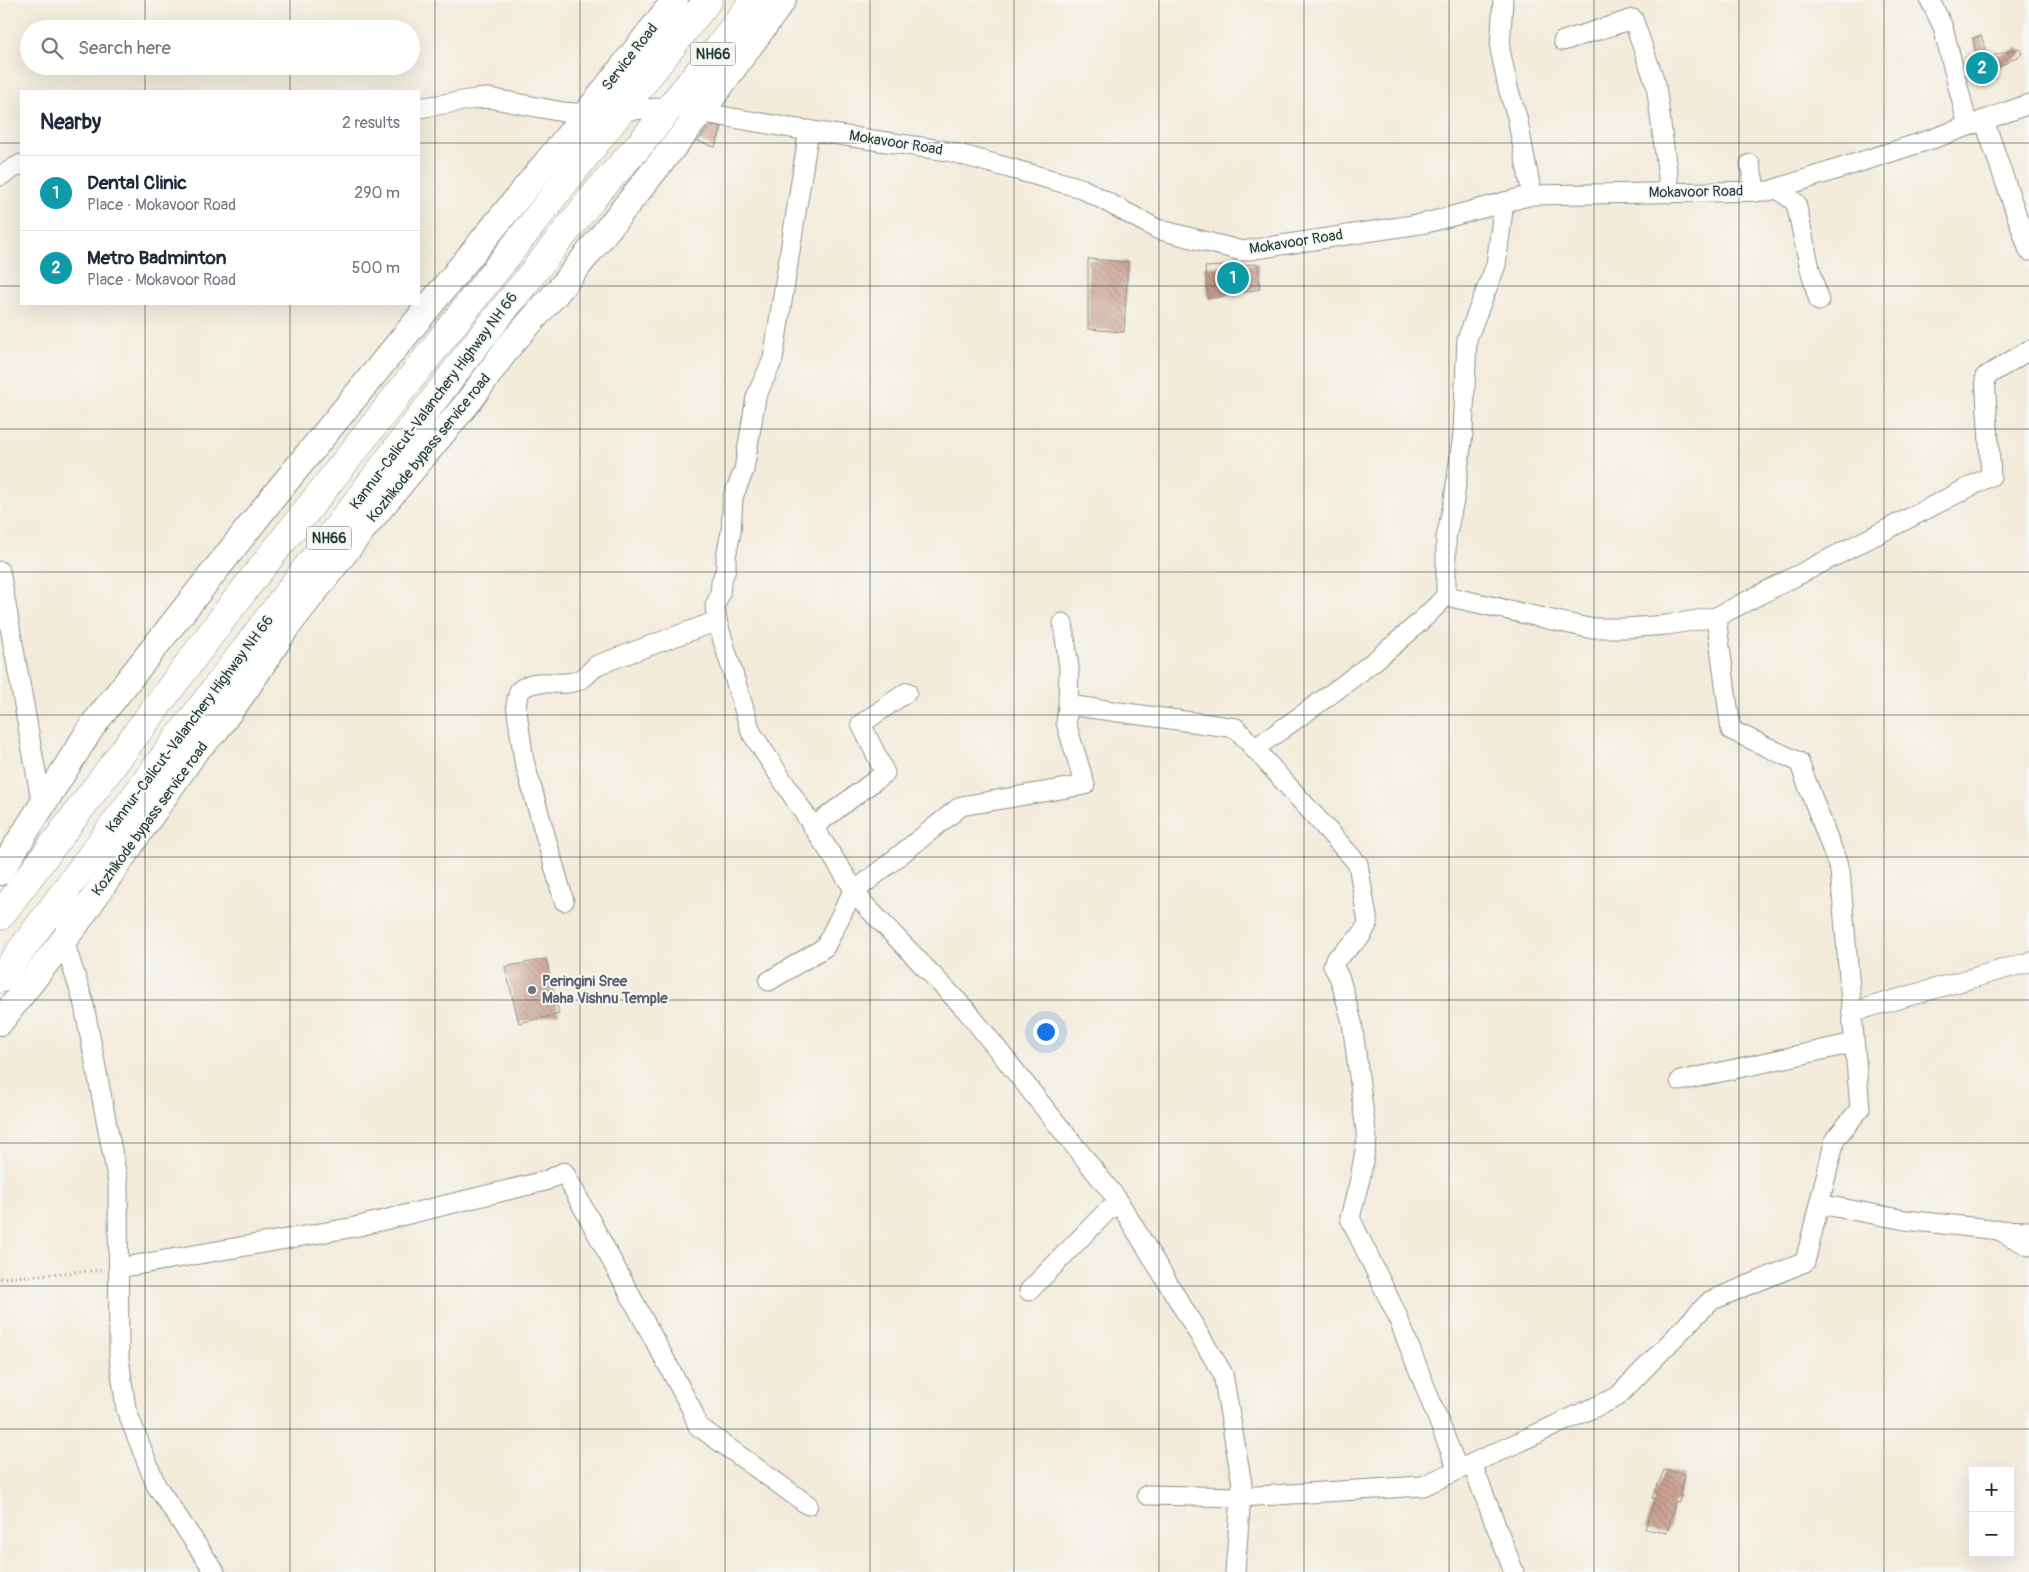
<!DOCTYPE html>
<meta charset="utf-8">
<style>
body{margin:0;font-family:Pangolin,sans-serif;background:#f6f6f7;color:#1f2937}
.controls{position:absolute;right:15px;bottom:15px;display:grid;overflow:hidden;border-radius:0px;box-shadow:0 5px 20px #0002}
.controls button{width:45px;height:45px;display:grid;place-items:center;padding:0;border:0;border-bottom:1px solid #e0e1e3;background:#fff;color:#1f2937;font:25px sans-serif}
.you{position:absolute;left:1045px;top:1031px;width:18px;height:18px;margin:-12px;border:4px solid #fff;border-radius:50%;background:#1a73e8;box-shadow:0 0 0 8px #1a73e833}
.badge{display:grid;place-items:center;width:32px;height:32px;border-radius:50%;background:#1f6fb2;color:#fff;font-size:16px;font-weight:700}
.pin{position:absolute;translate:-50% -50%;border:2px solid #fff;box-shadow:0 1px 5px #0006}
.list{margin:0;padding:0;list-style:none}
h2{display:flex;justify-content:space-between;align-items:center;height:65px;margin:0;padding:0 20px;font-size:21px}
h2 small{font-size:16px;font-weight:400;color:#747a83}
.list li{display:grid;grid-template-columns:32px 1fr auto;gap:15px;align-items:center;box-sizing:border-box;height:75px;padding:0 20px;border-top:1px solid #e0e1e3}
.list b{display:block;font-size:19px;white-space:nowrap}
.list p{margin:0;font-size:16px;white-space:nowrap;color:#747a83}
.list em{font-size:16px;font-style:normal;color:#747a83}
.icon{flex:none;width:28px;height:28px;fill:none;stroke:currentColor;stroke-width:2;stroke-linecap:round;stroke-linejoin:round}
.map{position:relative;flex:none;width:2029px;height:1572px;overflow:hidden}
.search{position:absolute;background:#fff;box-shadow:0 5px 20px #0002;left:20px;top:20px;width:400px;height:55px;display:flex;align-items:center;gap:12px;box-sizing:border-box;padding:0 18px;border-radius:28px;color:#747a83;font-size:19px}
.panel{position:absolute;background:#fff;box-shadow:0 5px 20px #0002;left:20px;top:90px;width:400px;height:215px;border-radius:0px}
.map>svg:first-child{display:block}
</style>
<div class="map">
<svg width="2029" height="1572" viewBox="0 0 2029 1572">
<defs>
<pattern id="building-back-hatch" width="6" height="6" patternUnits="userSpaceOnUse" patternTransform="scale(1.25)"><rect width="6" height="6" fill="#c99b8b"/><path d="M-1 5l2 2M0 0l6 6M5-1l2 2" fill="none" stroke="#a38072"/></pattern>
</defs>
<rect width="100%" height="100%" fill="#f6f6f2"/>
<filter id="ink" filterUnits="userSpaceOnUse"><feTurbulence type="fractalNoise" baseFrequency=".02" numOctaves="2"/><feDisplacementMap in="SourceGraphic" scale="10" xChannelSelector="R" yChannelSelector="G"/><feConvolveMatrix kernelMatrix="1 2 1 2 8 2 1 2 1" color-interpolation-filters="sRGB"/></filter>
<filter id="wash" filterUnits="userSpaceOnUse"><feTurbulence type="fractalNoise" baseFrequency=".0096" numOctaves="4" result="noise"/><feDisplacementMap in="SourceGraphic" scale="20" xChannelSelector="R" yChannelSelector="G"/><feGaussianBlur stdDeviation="1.12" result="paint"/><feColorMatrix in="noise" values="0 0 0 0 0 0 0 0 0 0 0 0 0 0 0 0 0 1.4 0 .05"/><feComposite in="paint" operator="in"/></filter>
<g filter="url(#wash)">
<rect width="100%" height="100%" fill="#f3ebda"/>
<g id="blocks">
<g fill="url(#building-back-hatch)">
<path d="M1981,36L1989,57L2019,48L2022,54L1994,70L1996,78L1981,79L1973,38Z"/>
<path d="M710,125L722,127L715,147L698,141Z"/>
<path d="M1088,259L1128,262L1124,332L1088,329Z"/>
<path d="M1258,264L1260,289L1208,299L1205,267Z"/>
<path d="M546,959L559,1014L519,1023L505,967Z"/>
<path d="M1664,1470L1684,1474L1679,1502L1675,1501L1667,1533L1645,1529L1655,1499L1652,1498Z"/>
</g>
</g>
</g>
<g filter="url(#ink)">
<use href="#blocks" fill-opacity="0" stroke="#899487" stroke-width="1"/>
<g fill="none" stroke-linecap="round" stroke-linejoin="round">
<defs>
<g id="street">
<path d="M1503,0L1500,49L1508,88L1517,117L1532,195"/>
<path d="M1930,0L1943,27L1968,126"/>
<path d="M1563,41L1633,19L1656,85L1670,193"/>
<path d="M419,108L475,99L489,98L563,112L586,114L670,107L791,128L948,151L1081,188L1157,229L1242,251L1426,223L1532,195L1769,191L1932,139L2029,104"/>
<path d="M1984,120L2029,251"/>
<path d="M809,130L773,359L756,397L744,470L733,497L731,532L726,556V569L721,582L720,594L715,606L717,621L751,732L863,903L967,1011L1117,1199L1223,1374L1242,1484L1235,1572"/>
<path d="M1750,164L1756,192"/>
<path d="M0,176L21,164"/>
<path d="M1778,189L1796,203L1810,269L1819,301"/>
<path d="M0,571L42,806"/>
<path d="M1446,596L1588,628H1626L1667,625L1716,617"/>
<path d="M1063,623L1069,667L1068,705"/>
<path d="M1254,749C1319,703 1391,654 1446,596V538L1454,500L1463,433L1467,339L1496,265L1504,202"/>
<path d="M813,827L885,773L861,724L907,692"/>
<path d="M70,887L64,941L83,1000L118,1182L119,1358L126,1409L156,1485L215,1572"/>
<path d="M855,891L961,806L1085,785L1066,723L1068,705L1236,728L1358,864L1368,923L1361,936L1335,960L1333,965L1340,979L1352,1022L1367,1139L1360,1179L1350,1218L1396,1313L1458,1470"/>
<path d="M564,901L524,761L516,705L519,691C539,674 560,690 581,679C587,676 592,669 597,665L717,621"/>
<path d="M769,981L825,947L854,889"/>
<path d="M1852,1012L2029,962"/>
<path d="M1680,1081L1854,1043"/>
<path d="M1819,1204L1905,1220L1999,1230L2029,1231"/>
<path d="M2002,1232L2029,1246"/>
<path d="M119,1268L355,1227L545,1181L564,1172L691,1408L698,1426L808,1505"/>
<path d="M1029,1291L1106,1212L1120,1203"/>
<path d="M1472,1464L1514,1572"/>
<path d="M1147,1495L1241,1497L1423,1486L1617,1397L1710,1301L1805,1262L1835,1139L1860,1109L1840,870L1799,762L1731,730L1716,617L1991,476L1985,377L2029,350"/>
</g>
<g id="secondary">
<path d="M0,872L93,725L274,496L586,114L675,0"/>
<path d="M0,1022L76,924L196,750L217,729L248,686L286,628L363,529L469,401L509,346L558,291L702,111L783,0"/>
</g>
<g id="highway">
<path d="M0,916L234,603L708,0"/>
<path d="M0,979L175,742L479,340L599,190L637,148L720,46L754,0"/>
</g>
</defs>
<use href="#street" stroke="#899487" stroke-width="21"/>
<use href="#secondary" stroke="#899487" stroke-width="28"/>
<use href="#highway" stroke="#899487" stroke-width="29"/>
<path stroke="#899487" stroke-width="3" stroke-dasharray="1 4" stroke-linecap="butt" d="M0,1278L101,1270"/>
<use href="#street" stroke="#fff" stroke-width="19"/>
<use href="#secondary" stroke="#fff" stroke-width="26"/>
<use href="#highway" stroke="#fff" stroke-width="28"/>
</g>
</g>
<path fill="none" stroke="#1f3d34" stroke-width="1" stroke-opacity="0.55" d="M145,0V29M290,0V29M435,0V1572M580,0V1572M725,0V1572M870,0V1572M1014,0V1572M1159,0V1572M1304,0V1572M1449,0V1572M1594,0V1572M1739,0V1572M1884,0V1572M145,66V91M290,66V91M0,143H21M419,143H2029M0,286H21M419,286H2029M145,304V1572M290,304V1572M0,429H2029M0,572H2029M0,715H2029M0,857H2029M0,1000H2029M0,1143H2029M0,1286H2029M0,1429H2029"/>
<circle fill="#6b7280" stroke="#f6f6f2" stroke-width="2" cx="532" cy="990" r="5"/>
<g text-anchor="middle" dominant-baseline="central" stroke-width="4" stroke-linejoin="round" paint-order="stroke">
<g fill="#f6f6f2" stroke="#60746d" stroke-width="1">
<rect x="690.5" y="42.5" width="45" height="23" rx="4"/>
<rect x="306.5" y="526.5" width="45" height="23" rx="4"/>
</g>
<g font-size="14" font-weight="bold" fill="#1f3d34">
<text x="713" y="54">NH66</text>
<text x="329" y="538">NH66</text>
</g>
<g font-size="15" fill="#1f3d34" stroke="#f6f6f2">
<text transform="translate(630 57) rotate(-52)">Service Road</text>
<text transform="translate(896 143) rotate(9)">Mokavoor Road</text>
<text transform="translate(1696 192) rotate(-1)">Mokavoor Road</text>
<text transform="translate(1296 242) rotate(-9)">Mokavoor Road</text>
<text transform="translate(434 401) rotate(-53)">Kannur-Calicut-Valanchery Highway NH 66</text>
<text transform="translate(429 448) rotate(-51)">Kozhikode bypass service road</text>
<text transform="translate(190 724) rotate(-53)">Kannur-Calicut-Valanchery Highway NH 66</text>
<text transform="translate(150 819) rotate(-54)">Kozhikode bypass service road</text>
</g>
<g font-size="15" font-weight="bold" fill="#5b616d" stroke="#f6f6f2" text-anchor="start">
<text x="542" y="981">Peringini Sree<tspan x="542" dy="17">Maha Vishnu Temple</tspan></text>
</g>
</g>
</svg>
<div class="controls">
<button>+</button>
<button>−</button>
</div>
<div class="you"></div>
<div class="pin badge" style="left:1233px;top:278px;background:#0f9aa8">1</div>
<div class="pin badge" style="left:1982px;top:68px;background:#0f9aa8">2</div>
<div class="search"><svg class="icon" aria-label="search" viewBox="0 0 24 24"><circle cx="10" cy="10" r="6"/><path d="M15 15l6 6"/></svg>Search here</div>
<section class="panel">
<h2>Nearby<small>2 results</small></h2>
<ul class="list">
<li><span class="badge" style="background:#0f9aa8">1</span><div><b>Dental Clinic</b><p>Place · Mokavoor Road</p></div><em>290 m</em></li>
<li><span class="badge" style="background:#0f9aa8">2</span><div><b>Metro Badminton</b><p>Place · Mokavoor Road</p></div><em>500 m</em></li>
</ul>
</section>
</div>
